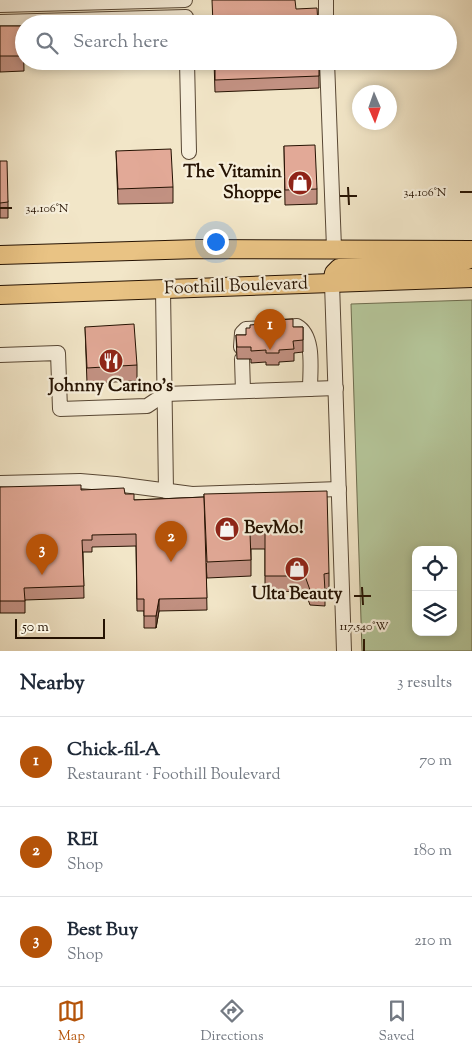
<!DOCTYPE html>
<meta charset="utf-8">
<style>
body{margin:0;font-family:"Sorts Mill Goudy",serif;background:#f6f6f7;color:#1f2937}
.controls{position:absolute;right:15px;bottom:15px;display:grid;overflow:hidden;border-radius:10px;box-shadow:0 2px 8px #0003}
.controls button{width:45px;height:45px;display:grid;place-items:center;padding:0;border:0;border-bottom:1px solid #e0e1e3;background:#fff;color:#1f2937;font:25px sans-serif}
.compass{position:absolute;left:352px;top:85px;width:45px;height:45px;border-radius:50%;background:#fff;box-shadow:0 2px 8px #0003;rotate:178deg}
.scale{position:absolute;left:15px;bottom:12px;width:90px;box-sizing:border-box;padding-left:5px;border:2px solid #251202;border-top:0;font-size:14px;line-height:18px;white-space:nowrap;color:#251202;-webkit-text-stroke:4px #f7efdb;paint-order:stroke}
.you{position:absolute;left:215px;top:241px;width:18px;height:18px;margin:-12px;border:4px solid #fff;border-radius:50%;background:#1a73e8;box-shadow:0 0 0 8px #1a73e833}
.badge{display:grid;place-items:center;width:32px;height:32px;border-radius:50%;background:#b45309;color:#fff;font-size:16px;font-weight:700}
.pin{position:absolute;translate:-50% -41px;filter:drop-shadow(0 1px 2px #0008)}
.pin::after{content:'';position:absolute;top:26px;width:18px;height:15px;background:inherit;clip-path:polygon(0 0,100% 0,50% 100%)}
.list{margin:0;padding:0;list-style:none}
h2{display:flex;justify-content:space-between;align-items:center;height:65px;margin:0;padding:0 20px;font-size:21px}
h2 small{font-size:16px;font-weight:400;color:#747a83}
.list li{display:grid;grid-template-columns:32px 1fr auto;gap:15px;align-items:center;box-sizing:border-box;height:90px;padding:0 20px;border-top:1px solid #e0e1e3}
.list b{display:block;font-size:19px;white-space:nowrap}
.list p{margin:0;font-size:16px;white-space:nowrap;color:#747a83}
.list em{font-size:16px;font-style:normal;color:#747a83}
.icon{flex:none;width:28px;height:28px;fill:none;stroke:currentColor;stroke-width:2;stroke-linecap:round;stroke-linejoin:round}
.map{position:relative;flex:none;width:472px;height:651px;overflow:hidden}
.search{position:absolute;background:#fff;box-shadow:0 2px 8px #0003;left:15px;right:15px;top:15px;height:55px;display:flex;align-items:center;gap:12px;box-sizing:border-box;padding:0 18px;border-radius:28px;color:#747a83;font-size:19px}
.sheet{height:335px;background:#fff}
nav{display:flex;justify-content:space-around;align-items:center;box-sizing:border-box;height:70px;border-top:1px solid #e0e1e3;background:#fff;font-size:14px;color:#747a83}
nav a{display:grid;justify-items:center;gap:2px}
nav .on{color:#b45309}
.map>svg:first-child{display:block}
</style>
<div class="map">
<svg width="472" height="651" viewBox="0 0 472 651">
<rect width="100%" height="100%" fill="#f2e6c8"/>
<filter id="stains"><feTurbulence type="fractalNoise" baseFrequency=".004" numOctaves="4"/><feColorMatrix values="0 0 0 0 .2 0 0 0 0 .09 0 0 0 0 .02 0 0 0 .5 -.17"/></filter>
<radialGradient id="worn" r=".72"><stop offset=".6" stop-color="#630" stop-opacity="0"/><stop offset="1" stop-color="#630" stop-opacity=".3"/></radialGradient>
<path fill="#b5c69a" stroke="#6d6c4e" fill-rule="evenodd" d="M472,300V651H362L351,304ZM416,550H453V632H416Z"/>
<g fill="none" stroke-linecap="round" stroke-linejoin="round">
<defs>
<g id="minor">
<path d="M326,0V24"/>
<path d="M0,5L185,0"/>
<path d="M0,22L186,17"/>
<path d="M187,61L189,152"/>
<path d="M327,61L334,248"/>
<path d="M332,283L344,651"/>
<path d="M163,290L166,491"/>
<path d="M241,347L242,333L246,329L297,326C315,336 310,370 310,389"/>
<path d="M0,355L58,353L60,409L147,406L165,394L336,388"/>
<path d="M242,359L243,391"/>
<path d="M0,483L80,481L116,484L192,494L339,489"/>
</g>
<g id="major">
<path d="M0,255L198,249L472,250"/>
<path d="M332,283L334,273L339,268L460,263L472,258"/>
<path d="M0,295L472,278"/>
</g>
</defs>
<use href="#minor" stroke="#584734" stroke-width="16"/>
<use href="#major" stroke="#251202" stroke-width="20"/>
<use href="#minor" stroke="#f7efdb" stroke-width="14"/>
<use href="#major" stroke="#e9c384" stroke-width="18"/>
</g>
<g fill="#c29182" stroke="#251202">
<path d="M0,26H23L24,71L0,72Z"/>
<path d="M214,61H319V88L215,92Z"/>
<path d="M284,146L317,189V204L285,205Z"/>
<path d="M116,151L173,187V203L118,204Z"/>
<path d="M0,161L8,202V218H0Z"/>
<path d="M85,327L137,365V381L87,383Z"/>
<path d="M303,327V352L294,353V361L279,362V365H266V362L251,363V359H237L236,335H246L250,328Z"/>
<path d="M0,487L81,490L125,494L134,500L204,497V494L329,573V589H325V606L310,605L305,591L265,592V549H251V576L207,578L206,563L207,610L159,611L156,628H144V611H137L136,546L92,547V552H83L84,598L25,600V613H0Z"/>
</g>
<path fill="#9e766a" stroke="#251202" d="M159,599V611L156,628V616Z"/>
<g fill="#e2a997" stroke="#251202">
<path d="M212,0H295L296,9L317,8L318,24H213Z"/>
<path d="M0,26H23L24,56H0Z"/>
<path d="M215,61H319V76L215,80Z"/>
<path d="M315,145L317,189L285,190L284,146Z"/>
<path d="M171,149L173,187L118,189L116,151Z"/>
<path d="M0,161H7L8,202L0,203Z"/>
<path d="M293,319V327H303V340L293,341L294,349L279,350V353H266V350L251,351V347H237L236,335H246V328H250V325L261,324L260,321Z"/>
<path d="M134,324L137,365L87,368L85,327Z"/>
<path d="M81,485V490L124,488L125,494H134V500L204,497L207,598L159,599L156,616H144V599H137L136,534L92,535V540H82L84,586L24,588L25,601H0V487Z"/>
<path d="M327,491L329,573L324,574L325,591L310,590L305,576H265V533H250L251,560L207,562L204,494Z"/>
</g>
<path fill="none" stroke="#251202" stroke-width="2" d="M348,187L349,205M460,192H472M340,196H357M0,208H12M362,587L363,605M354,596H371M364,639V651"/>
<defs>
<symbol id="shop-disc" viewBox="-11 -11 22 22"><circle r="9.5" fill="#8f2418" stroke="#f7efdb"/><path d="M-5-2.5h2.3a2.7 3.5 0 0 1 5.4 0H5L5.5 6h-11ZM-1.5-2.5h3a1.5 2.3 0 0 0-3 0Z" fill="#fff"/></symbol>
<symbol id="restaurant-disc" viewBox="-11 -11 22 22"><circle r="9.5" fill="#8f2418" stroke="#f7efdb"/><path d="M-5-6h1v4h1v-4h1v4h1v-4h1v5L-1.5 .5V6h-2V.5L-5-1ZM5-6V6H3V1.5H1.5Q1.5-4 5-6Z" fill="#fff"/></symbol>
</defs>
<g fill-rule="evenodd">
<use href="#shop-disc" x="286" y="169" width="28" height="28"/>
<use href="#restaurant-disc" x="97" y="347" width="28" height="28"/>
<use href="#shop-disc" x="213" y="515" width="28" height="28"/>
<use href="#shop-disc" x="283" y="555" width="28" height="28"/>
</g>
<g text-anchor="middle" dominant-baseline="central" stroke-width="4.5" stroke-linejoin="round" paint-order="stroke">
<g font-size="18" font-weight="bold" fill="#251202" stroke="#f7efdb">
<text x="282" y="173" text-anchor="end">The Vitamin<tspan x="282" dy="21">Shoppe</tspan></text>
<text x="111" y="387">Johnny Carino's</text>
<text x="244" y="529" text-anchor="start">BevMo!</text>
<text x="297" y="595">Ulta Beauty</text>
</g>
<g font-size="18" fill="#251202" stroke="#f7efdb">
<text transform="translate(236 287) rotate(-2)">Foothill Boulevard</text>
</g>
</g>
<g font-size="12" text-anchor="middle" fill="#251202" stroke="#f7efdb" stroke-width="4.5" stroke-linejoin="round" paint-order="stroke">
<text x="425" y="196">34.106°N</text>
<text x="47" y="212">34.106°N</text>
<text x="364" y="630">117.540°W</text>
</g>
<rect width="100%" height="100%" filter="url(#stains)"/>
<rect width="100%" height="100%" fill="url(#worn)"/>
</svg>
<div class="controls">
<button><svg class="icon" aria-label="locate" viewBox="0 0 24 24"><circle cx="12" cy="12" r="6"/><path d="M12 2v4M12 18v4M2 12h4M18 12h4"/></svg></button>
<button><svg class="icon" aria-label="layers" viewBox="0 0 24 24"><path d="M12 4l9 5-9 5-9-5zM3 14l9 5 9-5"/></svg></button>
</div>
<svg class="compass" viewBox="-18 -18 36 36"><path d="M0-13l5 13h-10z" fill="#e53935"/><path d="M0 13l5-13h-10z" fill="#747a83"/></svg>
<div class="scale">50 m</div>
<div class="you"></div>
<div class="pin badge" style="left:270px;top:350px">1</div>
<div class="pin badge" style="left:171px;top:562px">2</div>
<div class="pin badge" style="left:42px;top:575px">3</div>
<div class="search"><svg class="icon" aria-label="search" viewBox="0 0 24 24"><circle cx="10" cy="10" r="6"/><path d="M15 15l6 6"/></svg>Search here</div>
</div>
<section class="sheet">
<h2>Nearby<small>3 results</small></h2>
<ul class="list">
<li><span class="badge">1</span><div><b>Chick-fil-A</b><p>Restaurant · Foothill Boulevard</p></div><em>70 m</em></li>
<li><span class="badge">2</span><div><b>REI</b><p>Shop</p></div><em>180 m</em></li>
<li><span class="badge">3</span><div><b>Best Buy</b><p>Shop</p></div><em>210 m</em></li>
</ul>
</section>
<nav>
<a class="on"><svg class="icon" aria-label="map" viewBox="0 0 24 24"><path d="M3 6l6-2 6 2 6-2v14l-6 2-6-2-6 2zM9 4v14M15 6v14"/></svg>Map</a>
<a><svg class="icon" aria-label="directions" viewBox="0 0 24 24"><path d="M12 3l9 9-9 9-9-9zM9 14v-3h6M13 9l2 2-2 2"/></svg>Directions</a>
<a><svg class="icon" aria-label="saved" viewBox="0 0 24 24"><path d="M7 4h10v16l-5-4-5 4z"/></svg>Saved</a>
</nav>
